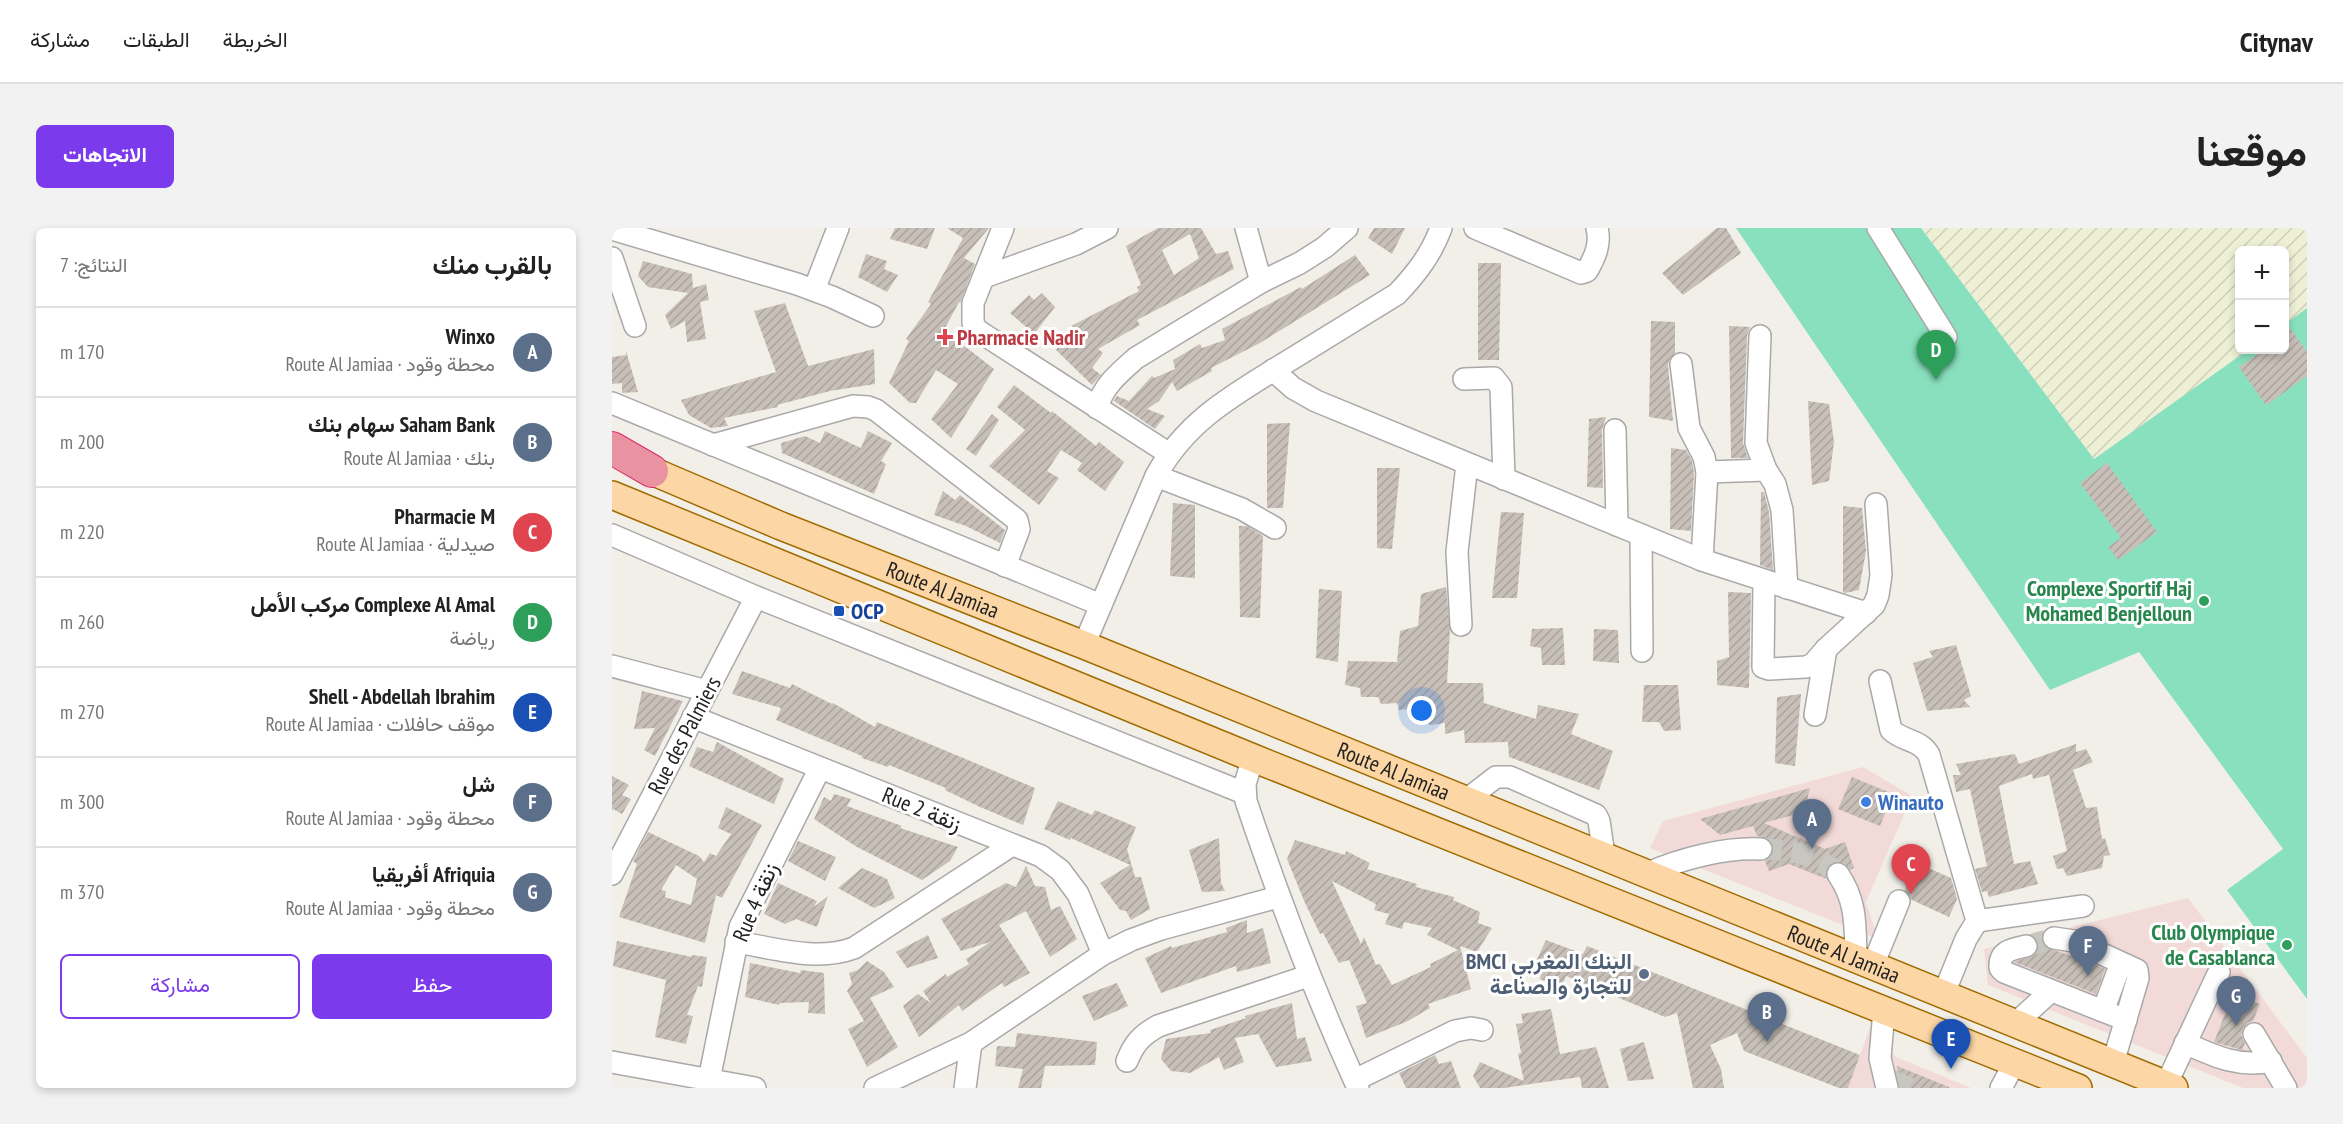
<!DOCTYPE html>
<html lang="ar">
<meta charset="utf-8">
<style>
body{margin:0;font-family:"PT Sans Narrow",Vazirmatn,sans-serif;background:#f2f2f2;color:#222;direction:rtl}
.controls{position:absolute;right:18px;top:18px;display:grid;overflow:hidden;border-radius:9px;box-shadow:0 3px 9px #0003}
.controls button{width:54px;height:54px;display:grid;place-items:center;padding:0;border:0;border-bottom:2px solid #e0e0e0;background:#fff;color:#222;font:30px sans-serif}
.you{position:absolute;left:810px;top:483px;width:21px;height:21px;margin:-15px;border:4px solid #fff;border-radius:50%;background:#1a73e8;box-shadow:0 0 0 9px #1a73e833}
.badge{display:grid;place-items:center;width:39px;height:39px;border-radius:50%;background:#7c3aed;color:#fff;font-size:20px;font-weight:700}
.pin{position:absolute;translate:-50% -50px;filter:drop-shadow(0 2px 3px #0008)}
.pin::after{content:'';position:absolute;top:32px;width:21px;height:18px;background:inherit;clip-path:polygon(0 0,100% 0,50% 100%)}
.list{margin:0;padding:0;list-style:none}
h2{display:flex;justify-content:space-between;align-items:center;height:78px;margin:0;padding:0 24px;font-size:26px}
h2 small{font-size:20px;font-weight:400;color:#767676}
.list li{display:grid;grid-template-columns:39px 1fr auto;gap:18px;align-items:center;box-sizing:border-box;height:90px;padding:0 24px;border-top:2px solid #e0e0e0}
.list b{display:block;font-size:22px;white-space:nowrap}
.list p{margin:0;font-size:20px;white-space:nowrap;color:#767676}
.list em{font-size:20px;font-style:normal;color:#767676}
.actions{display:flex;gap:12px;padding:18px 24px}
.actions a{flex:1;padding:14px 0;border:2px solid #7c3aed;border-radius:9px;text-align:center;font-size:21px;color:#7c3aed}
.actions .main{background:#7c3aed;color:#fff}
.map{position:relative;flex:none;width:1695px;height:860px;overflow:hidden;direction:ltr;border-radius:9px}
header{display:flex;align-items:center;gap:36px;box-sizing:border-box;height:84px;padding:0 30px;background:#fff;border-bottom:2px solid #e0e0e0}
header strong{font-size:28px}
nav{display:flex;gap:33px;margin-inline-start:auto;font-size:21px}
.intro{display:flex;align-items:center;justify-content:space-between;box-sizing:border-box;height:144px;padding:0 36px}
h1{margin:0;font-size:42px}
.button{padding:15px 27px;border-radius:9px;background:#7c3aed;color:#fff;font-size:21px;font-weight:700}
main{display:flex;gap:36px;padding:0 36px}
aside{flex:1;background:#fff;border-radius:9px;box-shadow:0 3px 9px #0003}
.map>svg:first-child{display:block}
</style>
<header>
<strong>Citynav</strong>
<nav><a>الخريطة</a><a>الطبقات</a><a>مشاركة</a></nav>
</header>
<div class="intro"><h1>موقعنا</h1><a class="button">الاتجاهات</a></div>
<main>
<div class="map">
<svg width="1695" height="860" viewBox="0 0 1695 860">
<defs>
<pattern id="farmland-furrows" width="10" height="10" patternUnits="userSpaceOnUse" patternTransform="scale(1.5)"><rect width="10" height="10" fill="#eef0d5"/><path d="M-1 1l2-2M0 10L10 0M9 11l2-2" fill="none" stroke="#ccceb7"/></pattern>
<pattern id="building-hatch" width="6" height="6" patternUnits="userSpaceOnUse" patternTransform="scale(1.5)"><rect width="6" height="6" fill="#c7bfb8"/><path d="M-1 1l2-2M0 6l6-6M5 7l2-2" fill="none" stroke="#aba49e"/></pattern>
</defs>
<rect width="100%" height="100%" fill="#f2efe9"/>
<g fill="#f2dad9">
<path d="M1251,539L1300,568L1254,674L1266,711L1038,620L1051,593Z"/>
<path d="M1576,670L1695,830V860H1631L1376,757L1372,721Z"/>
<path d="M1259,797L1279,805L1278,822L1284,829L1359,860H1236Z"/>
</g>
<path fill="url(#farmland-furrows)" d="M1309,0H1695V80L1673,96L1672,22H1628V122H1636L1482,231Z"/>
<path fill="#88e0be" d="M1124,0H1309L1482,231L1636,122H1672L1673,96L1695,80V771L1615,662L1671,621L1527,424L1438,462Z"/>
<g fill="url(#building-hatch)" fill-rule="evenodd">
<path d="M283,0H323L315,21L278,11Z"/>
<path d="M335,0H377L352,30L363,36L348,75L347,74L332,102L382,141L339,210L319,191L346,156L324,142L304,175H298L277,155L297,113L294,111L319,76L316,74L351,10Z"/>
<path d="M546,0H589L604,26L616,23L622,41L525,92L528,97L486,121L491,125L480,140L489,147L480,157L444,122L461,97L527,63L525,59L529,57L514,18ZM578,6L587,30L562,47L550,22Z"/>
<path d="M762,0H793L780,26L756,10Z"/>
<path d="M1105,0H1114L1129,25L1071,67L1050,45Z"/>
<path d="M254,26L275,33L272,41L286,47L275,64L246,49Z"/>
<path d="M743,27L758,47L648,115L599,140L600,143L565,163L560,154L547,173L535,181L553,188L543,201L502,173L505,168L517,173L540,148L542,150L563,141L561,132L588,116L590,120L613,112L610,101L689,59L690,61Z"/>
<path d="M31,33L80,46L81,60L94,56L97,72L88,74L94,111L75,114L73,93L59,101L53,87L76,65L36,59L26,48Z"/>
<path d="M866,35H889L887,132H866Z"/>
<path d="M430,65L443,79L422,106L398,85L417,67L422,72Z"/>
<path d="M173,75L196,138L262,121L263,156L218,163L165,177L166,179L112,190L116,198L99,200L77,187L69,172L164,144L142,83Z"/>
<path d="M1672,92L1695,124V148L1654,177L1627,139L1652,122H1672Z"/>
<path d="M1039,93L1063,94V125L1058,131L1056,137L1061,193L1037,189Z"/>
<path d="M1117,98L1138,99L1135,108L1131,215L1136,230H1119Z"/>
<path d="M14,123L26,164L10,165V155L0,156V129L14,127Z"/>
<path d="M402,157L439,185L440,183L484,218L487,214L512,234L493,263L465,242L470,235L449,222L435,243L447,250L427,277L377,238L413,202L385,179Z"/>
<path d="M1196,173L1217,176L1222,214L1217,253L1200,257Z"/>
<path d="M380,186L387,192L364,228L354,221Z"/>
<path d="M994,189L990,202L991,260L975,259L977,191Z"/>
<path d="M678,195L671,280H655V196Z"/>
<path d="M213,203L249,220L256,203L280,215L269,233L274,236L262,266L170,225L169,215L193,208L208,215Z"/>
<path d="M1059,220L1074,222L1080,233L1082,245L1079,303L1058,301Z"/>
<path d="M1495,235L1545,304L1506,332L1496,319L1509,310L1468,255Z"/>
<path d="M765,240H788L780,321L765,320Z"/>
<path d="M331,263L343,272L348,267L393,302L388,315L354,298L322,287Z"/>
<path d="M1149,264H1152L1157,284L1161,342L1148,337Z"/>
<path d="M561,275L583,277V350L558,348Z"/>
<path d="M1231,278L1250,280L1254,323L1247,362L1233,365L1231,364Z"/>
<path d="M889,284L912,285L905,370H880Z"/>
<path d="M627,298H635L651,308L648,390L628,389Z"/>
<path d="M834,359L838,402L835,455H871L872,475L924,491L926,477L967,486L959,506L1001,523L987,562L897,529L896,514L853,515L852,502L833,506V495L819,497L807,493L811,479L787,482L785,475L769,476L766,469H749L748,460L733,457L736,433L785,434L788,403L806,398L809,366Z"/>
<path d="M707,361L730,363L726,434L704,430Z"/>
<path d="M1116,364L1139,365L1137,460L1105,457V433L1117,429Z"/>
<path d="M951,400L953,437H930L929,420L918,418L920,401Z"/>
<path d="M982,401L1006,402L1007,435L981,433Z"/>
<path d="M1344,417L1359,468L1352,472L1358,479L1315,483L1301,435L1321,429L1317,423Z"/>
<path d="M130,443L178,460L180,456L220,476L221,475L263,499L265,494L423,560L411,597L368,579L333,562L334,560L277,537L276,539L250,530V528L164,492L169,480L120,466Z"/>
<path d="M1032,457H1066L1069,502L1052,503L1047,494H1030Z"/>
<path d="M30,463L71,473L43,528L32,522L43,500L22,501Z"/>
<path d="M1189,466L1183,538L1163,535L1165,469Z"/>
<path d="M105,514L172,551L162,576L77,538L85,519L101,524Z"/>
<path d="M1464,516V524L1474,521L1481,534L1461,542L1474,580L1485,579L1490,611L1493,610L1498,627L1492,628L1490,640L1455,648L1451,640L1445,641L1441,628L1455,623L1437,547L1421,551L1420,546L1387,558L1402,636L1418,633L1426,656L1377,669L1375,663L1370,664L1363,641L1375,638L1358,561L1344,564L1341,547H1349L1344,536L1403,526L1407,536Z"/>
<path d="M0,548L17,557L10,567L19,571L10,586L1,581L0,583Z"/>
<path d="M1240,549L1281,566L1268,598L1226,581Z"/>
<path d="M1198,560L1192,584L1152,595L1213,621L1233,614L1242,640L1238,642L1232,635H1220L1215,640L1214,650H1212L1177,636L1157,643L1153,633L1160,627V615L1155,610L1145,608L1141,598L1108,607L1088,591Z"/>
<path d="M222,566L239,571L235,578L290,598L288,600L346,619L338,633L310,652L245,619L202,591L212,569L219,573Z"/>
<path d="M446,573L480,587L483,582L524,599L515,621L523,649H529L538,681L519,692L514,683L508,682L488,655L518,637L459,610L458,612L432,601Z"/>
<path d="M114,579L150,597L110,670L104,667L93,715L7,689L25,636L21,633L36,604L87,628L92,634L98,625L104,628L119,606L106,600ZM64,637L85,651L79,677L53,669L54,663L49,662Z"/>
<path d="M607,610L609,655L613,663L590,664L577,622Z"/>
<path d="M683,612L733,627L734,623L758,635L755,641L805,656L804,659L842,669L841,672L868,684L866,695L880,700L865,724L848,718L859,761L816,776L818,780L796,793L754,810L744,778L755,775L737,732L727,735L711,705L708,706L693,675L675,631ZM720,653L764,676L762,682L777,686L773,696L790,701L792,694L820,700L815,707L846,722L818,736L819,739L780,757L768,736L764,737L752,709L749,716Z"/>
<path d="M186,613L224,629L213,653L176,633Z"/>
<path d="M1305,635L1339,650L1345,671L1337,689L1300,672L1293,662Z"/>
<path d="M414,638L423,658L433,659L439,682L448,678L465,711L438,729L414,683L387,697L418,745L392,759L390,755L350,783L347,777L307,809L291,778L306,766L319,775L311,763L334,746L335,749L357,736L354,731L378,714L349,723L329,691L394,655L404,659Z"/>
<path d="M250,640L275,651L283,670L262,680L226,660Z"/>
<path d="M166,655L205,673L202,679L216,668L205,699L184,691L173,696L152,686Z"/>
<path d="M635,692V705L651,700L659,735L625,744L624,738L549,765L533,730L559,718L560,720L615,704L614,700Z"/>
<path d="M316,707L326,730L295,740L284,724Z"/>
<path d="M1429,708L1430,715L1435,720L1475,733L1493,741L1484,766L1402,734L1423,727L1427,716L1424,710Z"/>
<path d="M934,712L971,726L975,718L1248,827L1236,860H1227L1132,823L1125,805L1098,817L1109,841L1112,860H1081L1065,785L1053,789L954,748L949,760L928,751L929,744L920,742Z"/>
<path d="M5,713L80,729V727L95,729L90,759L86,758L75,787L81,788L74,816L43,809L54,752L1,738Z"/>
<path d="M255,733L272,744L282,759L258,770L286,819L255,839L236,801L252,793L235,763L240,756L237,745L246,742Z"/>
<path d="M138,735L188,745L189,742L212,745L213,786L196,785L197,774L168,775L167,777L133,769Z"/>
<path d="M505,755L516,778L482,793L470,768Z"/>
<path d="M1621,765L1648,776L1641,793L1635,795L1631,800L1629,807L1633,815L1630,822L1602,814Z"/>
<path d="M680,775L685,811L693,809L700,833L664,839L646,806L623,810L632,834L612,842L607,829L578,845L559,843L549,831L554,811L599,805L598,802L634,790L633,788Z"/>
<path d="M939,781L948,826L984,819L997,860H970L968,849L892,860H868L861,848L868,834L912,853L906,826L909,825L904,796L911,795L909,786Z"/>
<path d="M405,805L485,814L483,837L433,838L429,860H406L411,841L383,838L385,818L403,819Z"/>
<path d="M1032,814L1042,851L1016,853L1008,821Z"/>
<path d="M823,827L827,836L839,833L849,860H794L787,845Z"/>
<path d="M1285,838L1337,859V860H1287Z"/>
</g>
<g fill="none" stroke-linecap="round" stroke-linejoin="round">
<g stroke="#c8c6c1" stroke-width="21" stroke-dasharray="21 10" stroke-linecap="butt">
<path d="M1149,621C1178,622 1204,625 1226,646"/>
<path d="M1414,718L1442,710"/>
<path d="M1279,852L1298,860"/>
</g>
<defs>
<g id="minor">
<path d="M391,0L361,75V95L365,102L556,225"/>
<path d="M634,0L649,54"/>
<path d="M863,0L969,45L975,43C983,29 989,16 985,0"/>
<path d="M1266,0L1334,109"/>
<path d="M0,1L185,56L220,69L261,88"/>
<path d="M0,30L23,98"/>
<path d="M372,49L464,16L495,0"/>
<path d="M202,62L226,0"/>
<path d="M1148,108L1144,215L1154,242L1163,256L1170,282L1175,360"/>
<path d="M1069,136L1077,200L1092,229L1095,244L1090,332"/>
<path d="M661,142L681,160L704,173L1090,332L1254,385"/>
<path d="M852,151L882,150L889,159L892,251"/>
<path d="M0,175L489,377"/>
<path d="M485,180C491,158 507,145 524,130L649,54L688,35L713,19L735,0"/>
<path d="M1003,202L1005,297"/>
<path d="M101,217L241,178L256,179L264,182L405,292L407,301L393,338"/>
<path d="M1095,244L1154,242"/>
<path d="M544,248L630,281L663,300"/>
<path d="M0,307L144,369L632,565"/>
<path d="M1029,307L1030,423"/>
<path d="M1152,353L1151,439L1157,441L1194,439L1201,436L1214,421L1262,377L1266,367L1269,347L1264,276"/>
<path d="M849,397L845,324L855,236"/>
<path d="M472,417L544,248C575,191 625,165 678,132C714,110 749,88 785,66C804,46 819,27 829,0"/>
<path d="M0,438L95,463"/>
<path d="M1268,453L1279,502C1292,514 1308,511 1317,527L1365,693L1354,711L1332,765"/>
<path d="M1203,487L1214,421"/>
<path d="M81,489L429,628L448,642L466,666L491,726"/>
<path d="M641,530L633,556L634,573C667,671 703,766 746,860"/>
<path d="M854,572L884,549H898L984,587L987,593L992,627"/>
<path d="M1036,645C1069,631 1113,619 1149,621"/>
<path d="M0,646L144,369"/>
<path d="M1226,646C1245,674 1243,697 1244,730"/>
<path d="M1365,693L1471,678"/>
<path d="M1442,710L1462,713L1525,742L1526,750L1501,835"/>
<path d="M124,714C163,720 204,734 242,720L400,617"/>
<path d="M1414,718C1399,721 1387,723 1388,740L1392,744L1514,792"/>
<path d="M1261,737L1287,673"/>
<path d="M1272,782L1268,830L1275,860"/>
<path d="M1491,783L1509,735"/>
<path d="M1404,795L1439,763"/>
<path d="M1642,806L1674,860"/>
<path d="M1573,815C1602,828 1627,840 1659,833"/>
<path d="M515,833C522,815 530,807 546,798L696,748"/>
<path d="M0,834L143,860"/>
<path d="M97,852L128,699L208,540"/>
<path d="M743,852L843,803L859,800L870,802"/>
<path d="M1554,857L1607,744"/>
<path d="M263,860L359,815L491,726L519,712L549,701L666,669"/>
<path d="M353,860L359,815"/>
<path d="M1389,860L1403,834"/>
</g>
<g id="major">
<path id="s1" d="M40,243L169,298L472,417L1562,860"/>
<path d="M0,267L641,530L1466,860"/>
</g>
<path id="highway" d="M0,220L40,243"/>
</defs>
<use href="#minor" stroke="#a9a9a9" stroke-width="24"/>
<use href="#major" stroke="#a06b00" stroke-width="30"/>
<use href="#highway" stroke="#dc2a67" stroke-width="34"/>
<use href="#minor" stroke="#fff" stroke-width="21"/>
<use href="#major" stroke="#fcd6a4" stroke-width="27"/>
<use href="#highway" stroke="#e892a2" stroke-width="32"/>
</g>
<path fill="#e0444e" stroke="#fff" stroke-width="2" d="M330 100h6v6h6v6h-6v6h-6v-6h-6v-6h6z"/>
<g fill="#2e9e5b" stroke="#fff" stroke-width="2">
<circle cx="1592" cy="373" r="6"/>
<circle cx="1675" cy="717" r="6"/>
</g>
<rect fill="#1a4fb4" stroke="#fff" stroke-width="2" x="221" y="377" width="12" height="12" rx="3"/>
<circle fill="#3f7fe0" stroke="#fff" stroke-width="2" cx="1254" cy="574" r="6"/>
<circle fill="#5c6f8a" stroke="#fff" stroke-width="2" cx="1032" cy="746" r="6"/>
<g text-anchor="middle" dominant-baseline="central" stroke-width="6" stroke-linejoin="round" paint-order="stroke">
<g font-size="22" font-weight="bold" fill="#be3a42" stroke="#fff" text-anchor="start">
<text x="345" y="109">Pharmacie Nadir</text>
</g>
<g font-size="22" font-weight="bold" fill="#27864d" stroke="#fff" text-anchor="end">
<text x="1580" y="360">Complexe Sportif Haj<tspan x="1580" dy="25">Mohamed Benjelloun</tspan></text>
<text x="1663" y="704">Club Olympique<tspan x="1663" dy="25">de Casablanca</tspan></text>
</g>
<g font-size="22" fill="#222" stroke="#fff">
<text stroke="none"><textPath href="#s1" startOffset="314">Route Al Jamiaa</textPath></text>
<text transform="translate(72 507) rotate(-62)">Rue des Palmiers</text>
<text stroke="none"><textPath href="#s1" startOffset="800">Route Al Jamiaa</textPath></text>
<text transform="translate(310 581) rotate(22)">Rue 2 زنقة</text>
<text transform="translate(143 674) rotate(-67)">Rue 4 زنقة</text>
<text stroke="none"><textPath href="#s1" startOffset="1286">Route Al Jamiaa</textPath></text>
</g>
<g font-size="22" font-weight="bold" fill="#164399" stroke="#fff" text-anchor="start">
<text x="239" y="383">OCP</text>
</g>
<g font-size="22" font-weight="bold" fill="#366cbe" stroke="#fff" text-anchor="start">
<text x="1266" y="574">Winauto</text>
</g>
<g font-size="22" font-weight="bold" fill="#4e5e75" stroke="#fff" text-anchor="end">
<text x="1020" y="733">BMCI البنك المغربي<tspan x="1020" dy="25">للتجارة والصناعة</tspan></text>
</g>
</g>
</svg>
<div class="controls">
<button>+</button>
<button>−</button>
</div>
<div class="you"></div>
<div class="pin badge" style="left:1200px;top:621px;background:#5c6f8a">A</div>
<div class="pin badge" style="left:1155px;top:814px;background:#5c6f8a">B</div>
<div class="pin badge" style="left:1299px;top:666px;background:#e0444e">C</div>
<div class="pin badge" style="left:1324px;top:152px;background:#2e9e5b">D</div>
<div class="pin badge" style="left:1339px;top:841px;background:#1a4fb4">E</div>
<div class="pin badge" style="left:1476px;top:748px;background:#5c6f8a">F</div>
<div class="pin badge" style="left:1624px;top:798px;background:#5c6f8a">G</div>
</div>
<aside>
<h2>بالقرب منك<small>النتائج: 7</small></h2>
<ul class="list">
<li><span class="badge" style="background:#5c6f8a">A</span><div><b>Winxo</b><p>محطة وقود · Route Al Jamiaa</p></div><em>170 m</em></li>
<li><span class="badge" style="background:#5c6f8a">B</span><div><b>Saham Bank سهام بنك</b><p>بنك · Route Al Jamiaa</p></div><em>200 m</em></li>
<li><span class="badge" style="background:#e0444e">C</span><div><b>Pharmacie M</b><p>صيدلية · Route Al Jamiaa</p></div><em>220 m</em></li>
<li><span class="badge" style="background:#2e9e5b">D</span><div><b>Complexe Al Amal مركب الأمل</b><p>رياضة</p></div><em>260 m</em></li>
<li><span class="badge" style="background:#1a4fb4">E</span><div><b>Shell - Abdellah Ibrahim</b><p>موقف حافلات · Route Al Jamiaa</p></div><em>270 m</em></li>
<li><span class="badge" style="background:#5c6f8a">F</span><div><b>شل</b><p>محطة وقود · Route Al Jamiaa</p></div><em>300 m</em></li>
<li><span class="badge" style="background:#5c6f8a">G</span><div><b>Afriquia أفريقيا</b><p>محطة وقود · Route Al Jamiaa</p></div><em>370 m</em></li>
</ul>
<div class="actions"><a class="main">حفظ</a><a>مشاركة</a></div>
</aside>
</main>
